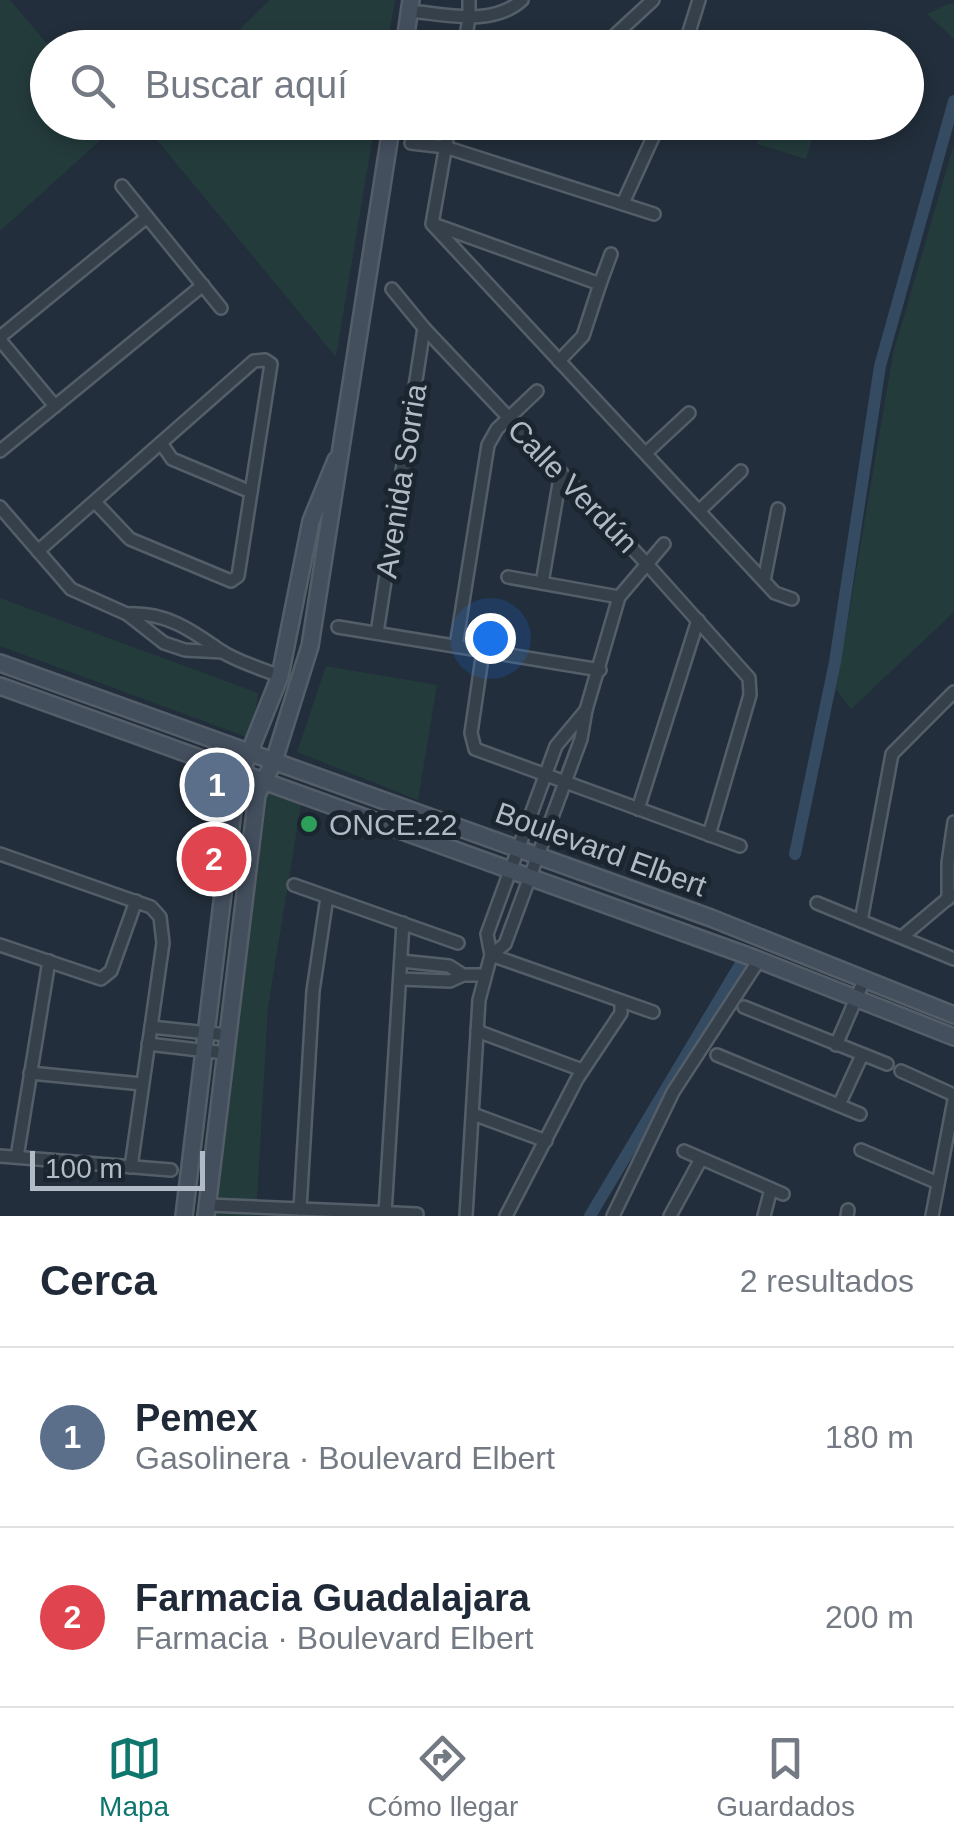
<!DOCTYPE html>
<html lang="es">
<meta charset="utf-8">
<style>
body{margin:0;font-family:Helvetica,sans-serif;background:#f6f6f7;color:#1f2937}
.scale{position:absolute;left:30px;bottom:25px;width:175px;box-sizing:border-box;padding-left:10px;border:5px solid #b1bbc7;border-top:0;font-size:28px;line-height:35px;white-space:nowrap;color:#b1bbc7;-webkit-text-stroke:8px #1b2530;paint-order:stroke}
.you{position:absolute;left:490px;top:638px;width:35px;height:35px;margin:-25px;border:8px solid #fff;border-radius:50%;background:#1a73e8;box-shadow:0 0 0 15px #1a73e833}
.badge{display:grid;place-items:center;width:65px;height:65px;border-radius:50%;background:#0f766e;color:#fff;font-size:32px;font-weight:700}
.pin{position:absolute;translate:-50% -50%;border:5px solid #fff;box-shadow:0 2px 10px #0006}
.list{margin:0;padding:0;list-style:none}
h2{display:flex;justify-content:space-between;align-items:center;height:130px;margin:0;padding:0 40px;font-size:42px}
h2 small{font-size:32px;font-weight:400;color:#747a83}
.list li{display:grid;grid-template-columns:65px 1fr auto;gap:30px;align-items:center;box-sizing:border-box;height:180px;padding:0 40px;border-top:2px solid #e0e1e3}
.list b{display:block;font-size:38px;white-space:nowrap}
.list p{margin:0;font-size:32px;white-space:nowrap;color:#747a83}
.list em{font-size:32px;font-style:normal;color:#747a83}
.icon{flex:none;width:55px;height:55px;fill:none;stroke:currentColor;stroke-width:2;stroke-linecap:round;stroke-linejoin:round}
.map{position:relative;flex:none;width:954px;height:1216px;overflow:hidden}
.search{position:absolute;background:#fff;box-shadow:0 5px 15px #0003;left:30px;right:30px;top:30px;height:110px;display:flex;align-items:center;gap:25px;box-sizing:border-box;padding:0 35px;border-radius:55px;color:#747a83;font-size:38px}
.sheet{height:490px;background:#fff}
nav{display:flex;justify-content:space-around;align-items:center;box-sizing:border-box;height:140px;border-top:2px solid #e0e1e3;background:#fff;font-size:28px;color:#747a83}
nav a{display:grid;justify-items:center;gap:5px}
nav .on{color:#0f766e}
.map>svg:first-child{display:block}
</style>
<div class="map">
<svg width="954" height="1216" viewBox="0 0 954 1216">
<rect width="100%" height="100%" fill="#222e3b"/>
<g fill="#243b3c">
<path d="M0,0H10L50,47L48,48V122L113,123L116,126L0,231Z"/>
<path d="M270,0H395L387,47H221Z"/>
<path d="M948,4H954V39L927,14Z"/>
<path d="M143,123H375L336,357Z"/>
<path d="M759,123L813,137L806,159L757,144L761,131L757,129Z"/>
<path d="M954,144V612L851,709L836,689L893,354Z"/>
<path d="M0,598L258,693L252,739L0,646Z"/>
<path d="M326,666L437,685L418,800L297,752Z"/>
<path d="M268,789L301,805L268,1007L256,1216H214Z"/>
</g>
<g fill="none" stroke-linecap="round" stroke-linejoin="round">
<g stroke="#354b62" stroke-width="12">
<path d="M795,854L835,662L880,366L954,101"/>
<path d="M590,1216L740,965"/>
</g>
<defs>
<g id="street">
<path d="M409,11C446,14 492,27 522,0"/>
<path d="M464,48L469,18V0"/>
<path d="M601,48L653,0"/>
<path d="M684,48L699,0"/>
<path d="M450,122L432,224L775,593L792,599"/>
<path d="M633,122L658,131"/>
<path d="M411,143L445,147L654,214"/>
<path d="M122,186L221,308"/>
<path d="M623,203L660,122"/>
<path d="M436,225L600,284L611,254"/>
<path d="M392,289L424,328L646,563L749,678L750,695L709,835"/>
<path d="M0,337L147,217"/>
<path d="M0,340L55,406"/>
<path d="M559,361L583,336L600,284"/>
<path d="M161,443L172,459L251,492"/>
<path d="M0,451L203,285"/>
<path d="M646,453L689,413"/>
<path d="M0,507L71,589L127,614L164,643L185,650L223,652"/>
<path d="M699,511L741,471"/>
<path d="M38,551L254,361L265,360L271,364L238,576L231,581L130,539L95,502"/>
<path d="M508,577L619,597"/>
<path d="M764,581L778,509"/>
<path d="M542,583L561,472"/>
<path d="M127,614C166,612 191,630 221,651C238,662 262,669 280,676"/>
<path d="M338,627L600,670"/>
<path d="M377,633L424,328"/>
<path d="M456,646L488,445L497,429L537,391"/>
<path d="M483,651L471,733L475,749L740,846"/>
<path d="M638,809L698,620"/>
<path d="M0,854L151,907L160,917L163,943L131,1167"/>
<path d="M294,885L458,943"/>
<path d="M948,899V863L954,822"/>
<path d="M817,903L954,959"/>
<path d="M861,921L892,754L954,692"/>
<path d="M902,937L952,895"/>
<path d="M0,945L101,979L111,971L136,901"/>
<path d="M491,955L505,944L581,739L586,710L619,597L664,544"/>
<path d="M491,955L653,1012"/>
<path d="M401,961L449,966L463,975"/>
<path d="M400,979L450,981L463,975H483"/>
<path d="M744,1007L887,1064"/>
<path d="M151,1027L227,1035"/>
<path d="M477,1031L582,1070"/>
<path d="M148,1044L225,1053"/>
<path d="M836,1045L865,978"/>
<path d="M717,1055L860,1114"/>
<path d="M901,1071L954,1095"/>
<path d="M30,1073L142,1084"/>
<path d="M839,1105L862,1055"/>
<path d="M473,1114L546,1141"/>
<path d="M861,1150L938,1183"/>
<path d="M684,1151L783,1194"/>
<path d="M0,1156L171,1170"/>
<path d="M17,1157L49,961"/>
<path d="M207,1205L417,1214"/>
<path d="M300,1209L313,991L327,897"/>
<path d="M385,1213L403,923"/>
<path d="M466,1216L479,1000L491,955L487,934L556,746L586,710"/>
<path d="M506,1216L577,1079L621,1013V1001"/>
<path d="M613,1216L673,1092L759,960"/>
<path d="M670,1216L701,1159"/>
<path d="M764,1216L771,1189"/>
<path d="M847,1216L848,1210"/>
<path d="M932,1216L954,1100"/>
</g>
<g id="secondary">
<path d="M404,48L411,0"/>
<path d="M0,663L711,918L954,1015"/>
<path d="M0,686L754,958L954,1037"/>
<path d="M184,1216L236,786L280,676L311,521L336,460"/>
<path d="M206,1216L257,795L274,761L310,646L392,122"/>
</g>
</defs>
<use href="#street" stroke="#545e69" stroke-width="16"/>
<use href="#secondary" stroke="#545e69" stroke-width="20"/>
<use href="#street" stroke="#36404b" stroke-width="11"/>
<use href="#secondary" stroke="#444f5e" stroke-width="15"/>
</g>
<circle fill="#2e9e5b" stroke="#1b2530" stroke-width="4" cx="309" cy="824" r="10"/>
<g text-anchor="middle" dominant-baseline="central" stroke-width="10" stroke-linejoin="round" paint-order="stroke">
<g font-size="30" fill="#b1bbc7" stroke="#1b2530">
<text transform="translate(401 481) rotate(-81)">Avenida Sorria</text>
<text transform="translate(573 486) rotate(46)">Calle Verdún</text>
<text transform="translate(601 849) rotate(20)">Boulevard Elbert</text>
</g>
<g font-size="30" fill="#b1bbc7" stroke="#1b2530" text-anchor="start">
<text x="329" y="824">ONCE:22</text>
</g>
</g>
</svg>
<div class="scale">100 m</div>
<div class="you"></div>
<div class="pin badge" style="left:217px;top:785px;background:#5c6f8a">1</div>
<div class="pin badge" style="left:214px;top:859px;background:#e0444e">2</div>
<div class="search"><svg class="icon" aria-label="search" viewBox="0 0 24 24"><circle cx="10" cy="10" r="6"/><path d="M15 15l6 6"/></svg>Buscar aquí</div>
</div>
<section class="sheet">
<h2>Cerca<small>2 resultados</small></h2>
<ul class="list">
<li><span class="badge" style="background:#5c6f8a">1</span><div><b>Pemex</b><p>Gasolinera · Boulevard Elbert</p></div><em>180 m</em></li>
<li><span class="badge" style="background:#e0444e">2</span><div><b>Farmacia Guadalajara</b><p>Farmacia · Boulevard Elbert</p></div><em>200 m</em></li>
</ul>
</section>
<nav>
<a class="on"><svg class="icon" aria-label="map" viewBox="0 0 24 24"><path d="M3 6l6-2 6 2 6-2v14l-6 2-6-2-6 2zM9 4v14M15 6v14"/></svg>Mapa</a>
<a><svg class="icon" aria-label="directions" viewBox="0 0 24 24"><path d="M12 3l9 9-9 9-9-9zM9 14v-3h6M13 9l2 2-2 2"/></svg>Cómo llegar</a>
<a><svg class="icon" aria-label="saved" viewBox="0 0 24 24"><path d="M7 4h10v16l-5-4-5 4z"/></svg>Guardados</a>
</nav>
